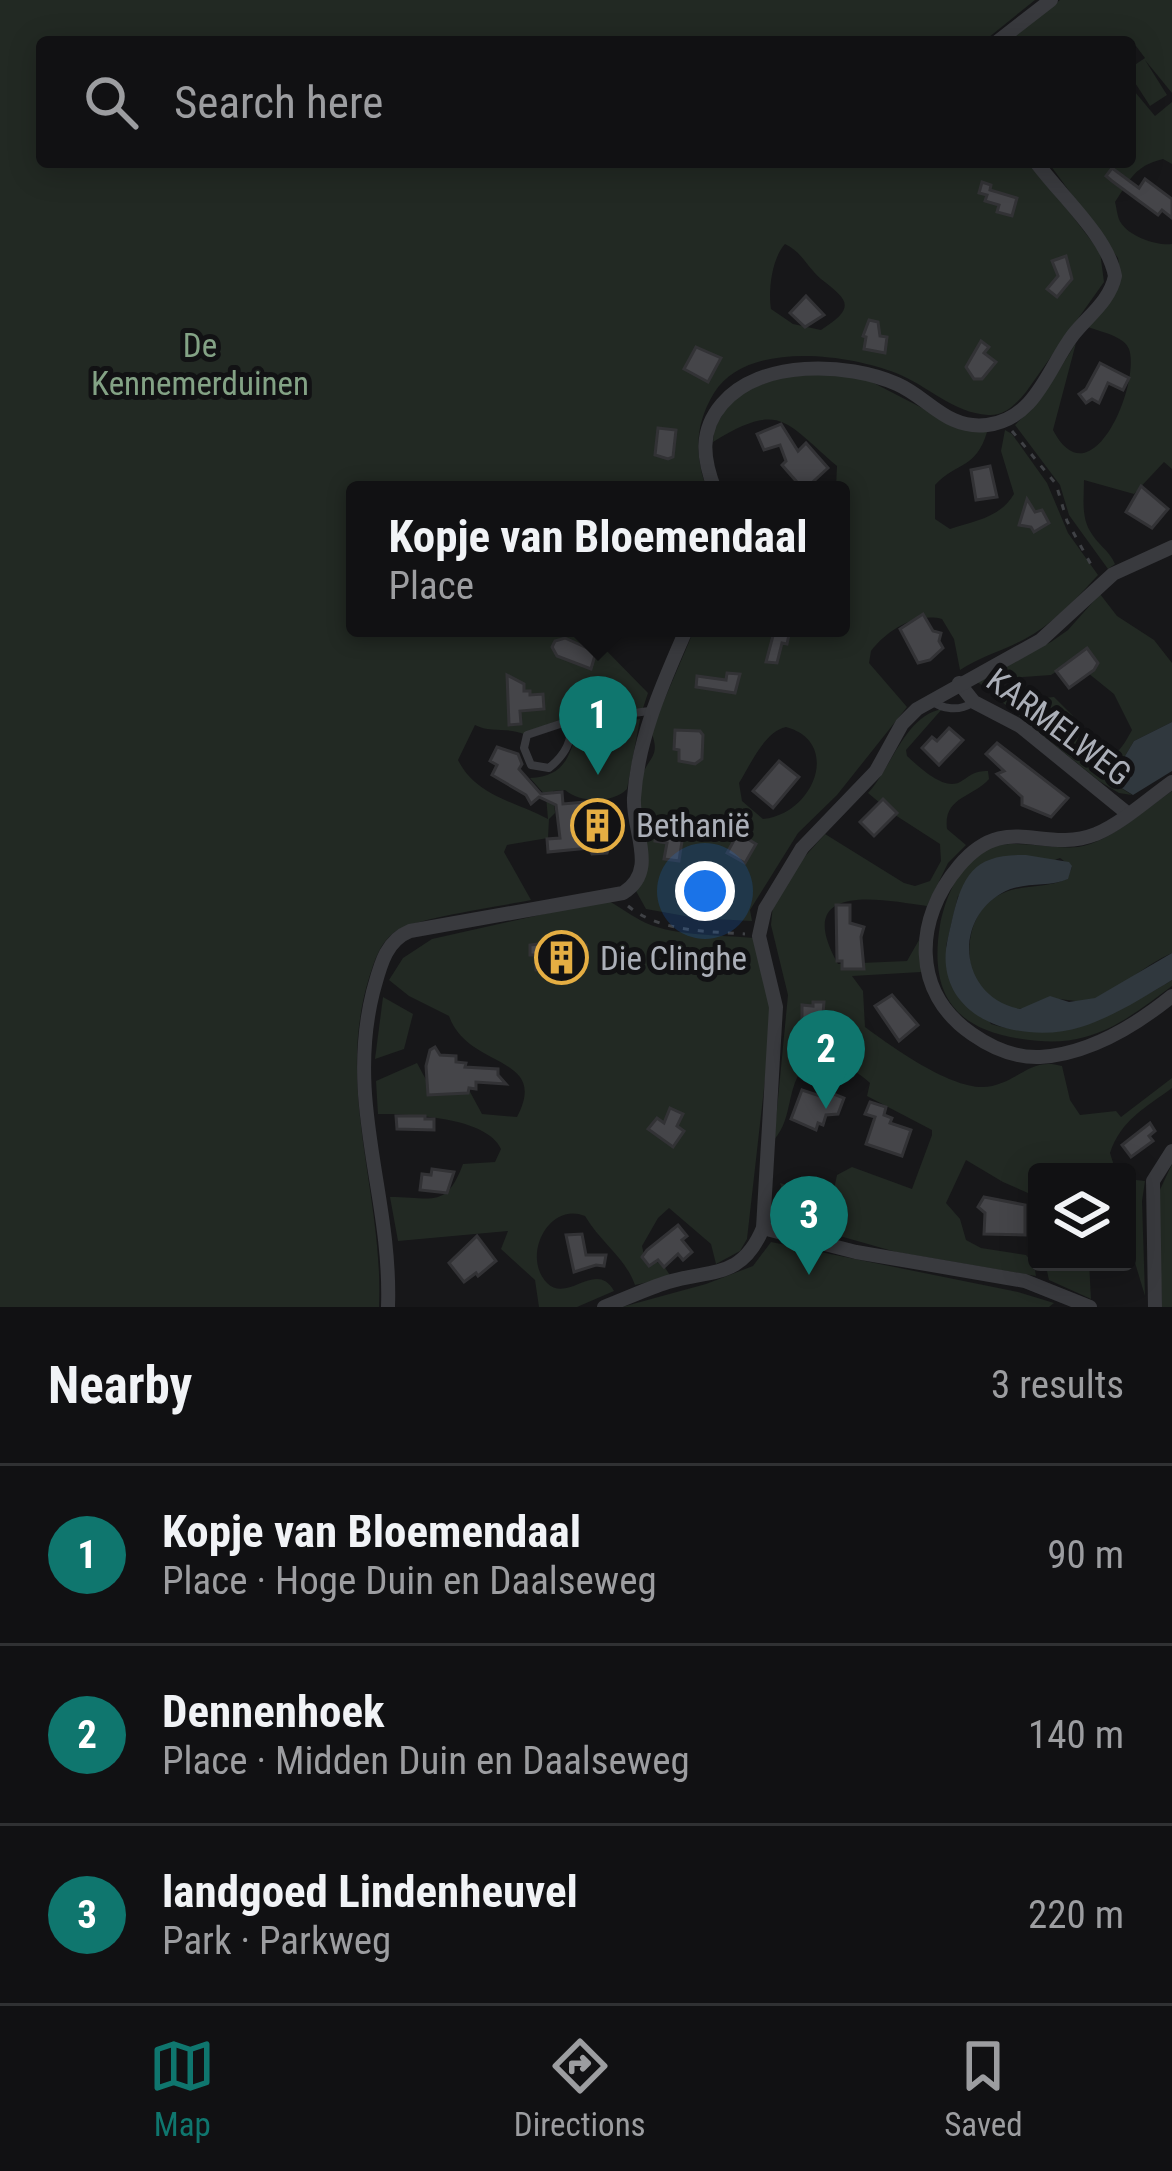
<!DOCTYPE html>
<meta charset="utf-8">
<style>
body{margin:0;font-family:"Roboto Condensed",sans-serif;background:#1a1a1c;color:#f1f3f6}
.controls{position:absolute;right:36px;bottom:36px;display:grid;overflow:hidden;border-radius:12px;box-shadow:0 6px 30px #0003}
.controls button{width:108px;height:108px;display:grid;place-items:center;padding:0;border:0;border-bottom:3px solid #303133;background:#111113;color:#f1f3f6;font:60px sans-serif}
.you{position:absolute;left:705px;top:891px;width:42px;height:42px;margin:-30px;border:9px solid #fff;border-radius:50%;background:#1a73e8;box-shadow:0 0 0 18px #1a73e833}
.badge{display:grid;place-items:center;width:78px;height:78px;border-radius:50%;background:#0f766e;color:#fff;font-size:39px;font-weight:700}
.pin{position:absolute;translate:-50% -99px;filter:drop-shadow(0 3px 6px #0008)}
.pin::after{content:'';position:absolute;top:63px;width:42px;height:36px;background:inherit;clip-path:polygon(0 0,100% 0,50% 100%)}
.popup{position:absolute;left:346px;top:481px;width:504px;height:156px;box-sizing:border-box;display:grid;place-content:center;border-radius:12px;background:#111113;filter:drop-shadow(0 3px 9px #0005);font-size:39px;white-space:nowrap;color:#9c9da0}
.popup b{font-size:45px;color:#f1f3f6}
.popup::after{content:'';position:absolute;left:50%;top:100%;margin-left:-24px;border:24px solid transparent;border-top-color:#111113}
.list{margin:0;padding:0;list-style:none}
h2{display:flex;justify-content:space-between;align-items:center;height:156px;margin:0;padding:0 48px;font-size:51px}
h2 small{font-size:39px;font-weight:400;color:#9c9da0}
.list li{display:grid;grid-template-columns:78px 1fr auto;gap:36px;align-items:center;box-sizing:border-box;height:180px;padding:0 48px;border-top:3px solid #303133}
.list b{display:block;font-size:45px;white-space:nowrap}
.list p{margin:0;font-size:39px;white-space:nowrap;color:#9c9da0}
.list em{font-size:39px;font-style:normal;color:#9c9da0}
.icon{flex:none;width:66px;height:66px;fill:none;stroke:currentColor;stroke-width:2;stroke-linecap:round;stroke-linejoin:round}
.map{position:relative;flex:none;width:1172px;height:1307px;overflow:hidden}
.search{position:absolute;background:#111113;box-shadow:0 6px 30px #0003;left:36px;right:36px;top:36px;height:132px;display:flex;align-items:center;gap:30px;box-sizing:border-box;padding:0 42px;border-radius:12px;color:#9c9da0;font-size:45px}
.sheet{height:696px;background:#111113}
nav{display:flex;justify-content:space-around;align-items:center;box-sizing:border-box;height:168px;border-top:3px solid #303133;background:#111113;font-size:33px;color:#9c9da0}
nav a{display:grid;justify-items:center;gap:6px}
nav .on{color:#0f766e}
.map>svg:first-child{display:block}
</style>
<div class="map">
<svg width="1172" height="1307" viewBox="0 0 1172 1307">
<rect width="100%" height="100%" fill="#171719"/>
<g fill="#222923" fill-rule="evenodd">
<path d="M0,0H1035L983,42H42V162H1031L1100,252L1104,282L1026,392C1016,404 1005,416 988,415C953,413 927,385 896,373C847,354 747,340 714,393C694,426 695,455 707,490H606L609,482L605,490H355V628H605L600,644L648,693L643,708L572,715L524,734C507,727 490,733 475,725L458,760C476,796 514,801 548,819L546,796L530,778C566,776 569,756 579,726L640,719L627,789C612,804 580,803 565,790L553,791L555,813L549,819L548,838L507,845L504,852L531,900C503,906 415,918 396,931C380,942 375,960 369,978C335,1089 384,1195 379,1307H0ZM785,244C802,252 807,267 821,279C848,300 857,307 821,330L793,324L771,309C768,290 772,258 785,244Z"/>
<path d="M1060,0H1172V93L1145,60L1167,95L1150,106L1130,75V68L1145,58L1136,46L1130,50V42H1007Z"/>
<path d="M1130,86L1155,116L1172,102V164L1163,159C1134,166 1130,180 1115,202C1117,209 1117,217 1121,223C1130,237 1158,246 1172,244V469L1164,462L1134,494L1084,480C1084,497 1081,516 1090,531C1097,544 1109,550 1115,564L1108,569L1069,515L1060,485L1015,425L1042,397L1076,343L1053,430C1091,503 1141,384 1129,349C1124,336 1101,332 1088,327L1120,272L1118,258L1048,162H1130Z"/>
<path d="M800,371L864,378L959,427L987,432C976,469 958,461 935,485V519L950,529C974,521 1000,518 1014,494L1001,451L1005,430L1012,434L1047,483L1068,533L1098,575C1076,599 1052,625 1023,640C1001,651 980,657 960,670L954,639L942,619C916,612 886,631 871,651L869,663L907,707L837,795L798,833L750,910L752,921L696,918L646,909L636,891C663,855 628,815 642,776C649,756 661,757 651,731L695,628H841L845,525L841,490L836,488L837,466C785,422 781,400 713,442L714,430L733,395ZM786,727C842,742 814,814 763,819L742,801L739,783C751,764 764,732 786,727Z"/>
<path d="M1100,594L1117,616L1154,640L1172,663V722L1134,741L1110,781L1132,795L1119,793L1099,781L974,679L1051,642L1068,630ZM1078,658L1088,673L1114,694L1132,730C1121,750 1113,764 1087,756L1073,716L1054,697L1010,701L997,686L1009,678L1051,675Z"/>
<path d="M942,709L906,750L907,756C919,767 944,791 960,782C972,775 973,771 988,771L989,779C972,798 943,797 947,829L966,845L948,863L927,906C880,899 791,881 838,964L907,961L919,940L921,972L852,976L863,991L865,1027C892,1047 958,1095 992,1086C1020,1080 1031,1057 1062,1066L1070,1100L1080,1115L1116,1111L1121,1117L1172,1078V1088C1145,1108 1121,1120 1110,1153L1116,1172H1037V1197L1003,1182L966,1160L946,1203L960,1219L966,1240L981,1248L1026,1255L1034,1264L1036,1276L896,1252L794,1223L780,1183L832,1199L837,1175L852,1167L912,1189L932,1135V1130L867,1096L870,1083C850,1064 832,1062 806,1064C785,1088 794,1117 774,1140L788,995L771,925L773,904L799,863L825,834L904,883L915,886L930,881L941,861L940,844L892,813L868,793C892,767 905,716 942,709Z"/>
<path d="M1172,791V953C1144,965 1120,990 1091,1000C1078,1004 1067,998 1055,999C1043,1000 1031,1008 1019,1009C965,1011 955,931 989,902C1013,881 1041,891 1067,879L1072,867L1060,858L958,896L946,946L991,1024C1054,1044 1118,1013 1172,980V986C1146,1005 1117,1029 1085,1037C1064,1043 1043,1042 1022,1039C953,1029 929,993 940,925C945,899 957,870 979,853C1003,835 1050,850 1078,847C1111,842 1145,809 1172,791Z"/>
<path d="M607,900C618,906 629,914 640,920C667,936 722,935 754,938L773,1009L747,1239L740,1251L716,1264L711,1244L669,1208L658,1218L642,1246L644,1255L664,1266L671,1277L635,1285C625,1257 601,1243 585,1216C549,1201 521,1256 547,1283C568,1304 596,1259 614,1291L577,1307H539L535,1280L501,1249L508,1231L398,1241L390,1197C434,1197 446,1209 463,1164L495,1162L501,1149C487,1117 410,1114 378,1114L376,1081L417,1063L431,1089L469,1090L482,1114L517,1117C550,1054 468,1070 449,1016L409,996L389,980L403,958L432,939Z"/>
<path d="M383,997L413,1014L404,1049L375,1059Z"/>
<path d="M1172,1164V1307H1162L1157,1196Z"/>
<path d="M1127,1179L1145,1181L1142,1201L1145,1296L1127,1236Z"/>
<path d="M771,1242L1018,1292L1054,1303L1049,1307H622L706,1284L753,1266Z"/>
<path d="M1045,1262H1089L1091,1299L1049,1280Z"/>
</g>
<g fill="#30383e">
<path d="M1172,722V771L1133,795L1110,781L1134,741Z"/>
<path d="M1026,855L1069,862L1072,866L1068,879C1047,888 1022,881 1002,893C951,922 961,998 1020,1009L1050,996L1069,1002L1095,998L1172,953V980C1144,997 1113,1017 1081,1027C1032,1043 953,1027 946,966C944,950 949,934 952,920C963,873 975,854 1026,855Z"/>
</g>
<g fill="#454549" stroke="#323235" stroke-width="3">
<path d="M1112,168L1139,188L1145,179L1172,199V218L1162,210L1158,215L1112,181L1106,176Z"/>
<path d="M982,182L991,185L990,190L1017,198L1012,216L997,212L999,205L985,201L987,195L979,193Z"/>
<path d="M1066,256L1072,279L1057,297L1047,289L1058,276L1052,261Z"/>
<path d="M806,296L824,315L805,327L790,313Z"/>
<path d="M869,320L878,322L880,336L887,337L885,353L864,349L866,337L863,336Z"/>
<path d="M981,341L989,347L984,353L996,362L982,379H974L966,367Z"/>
<path d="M696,347L721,358L708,382L684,369Z"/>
<path d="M1100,363L1129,378L1123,390L1108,383L1099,403L1092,399L1086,403L1079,394L1086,389Z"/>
<path d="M781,424L798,451L806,443L828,468L804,490L782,465L786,461L780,445L764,450L757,434Z"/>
<path d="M658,428L676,430L673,457L668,459L655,455Z"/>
<path d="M990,466L997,497L976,500L971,470Z"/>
<path d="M1141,486L1168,509L1152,528L1126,512Z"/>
<path d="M1027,499L1035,512L1042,510L1049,523L1034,532L1031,527L1019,525Z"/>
<path d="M923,614L933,631L941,633L939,641L943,648L930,660L918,663L900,629Z"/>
<path d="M775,628L790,630L787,644L782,643L777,663L766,662Z"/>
<path d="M565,638L596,652L591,669L557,656L552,647L555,641Z"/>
<path d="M1087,648L1098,663L1094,670L1069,688L1056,671Z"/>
<path d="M727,673L740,674L735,693L696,687L697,676L726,680Z"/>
<path d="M507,675L524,684V691H530V695L543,694L544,709L520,711L521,724L509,725Z"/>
<path d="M949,728L963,740L939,765L922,748L932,737L937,741Z"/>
<path d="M675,730L700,731L703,735L702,759L695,764L679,761V750L674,749Z"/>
<path d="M997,743L1068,798L1051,817L1022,805V797L997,774L1004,771L986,754Z"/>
<path d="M497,747L518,754L522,764L519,769L541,794L562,792L563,804L586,802V807L606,811L613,835L607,853L592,854L589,848L548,852L547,839L560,838L556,805L539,797L531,804L526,795L492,775L497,765L490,761Z"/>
<path d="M779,761L799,777L773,808L753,791Z"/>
<path d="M883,799L897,813L874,836L860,822Z"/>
<path d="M658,824L684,828L679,861L664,859L667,843L655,841Z"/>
<path d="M738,833L756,844L745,863L727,853Z"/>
<path d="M836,905H850V923L864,927L861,937L864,969H842V961H837Z"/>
<path d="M562,941L586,945V962H576L574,968L536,970L535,955H530V945Z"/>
<path d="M892,995L918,1025L899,1041L875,1006Z"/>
<path d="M813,1002H824L822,1026L818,1030L804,1028L802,1020V1005L813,1006Z"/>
<path d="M435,1047L440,1055L456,1056V1062L466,1063L465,1067L498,1069V1075L506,1084L476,1082V1089L469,1088L468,1093L428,1095L426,1066L430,1050Z"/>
<path d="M802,1090L820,1096L829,1097L831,1093L844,1098L838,1114L826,1115L823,1125L818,1123L816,1130L791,1119Z"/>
<path d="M870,1102L886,1107L884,1115L892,1118L890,1123L911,1130L902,1156L866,1144L875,1117L865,1114Z"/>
<path d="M670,1108L683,1114L677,1126L684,1131L673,1147L648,1129L657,1118L664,1123Z"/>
<path d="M396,1116H425V1119H434V1130L397,1129Z"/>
<path d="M1150,1123L1155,1131L1149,1136L1153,1141L1131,1157L1122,1145Z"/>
<path d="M432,1169L454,1172L447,1193L420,1190L422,1174L431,1175Z"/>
<path d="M984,1197L1025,1205V1235L984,1234L985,1213L978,1207Z"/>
<path d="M678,1225L687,1236L682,1240L692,1252L683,1260L678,1254L664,1267L658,1260L649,1266L642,1257L647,1250Z"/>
<path d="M582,1234L586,1255H606L604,1266L596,1265L574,1272L566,1235Z"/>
<path d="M477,1236L496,1261L478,1276L476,1273L464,1282L449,1263Z"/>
</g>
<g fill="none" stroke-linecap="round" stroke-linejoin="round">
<g stroke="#3f4145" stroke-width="3" stroke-dasharray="6 9" stroke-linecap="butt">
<path d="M1012,431L1056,484L1067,521L1094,570"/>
<path d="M628,906C660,932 705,931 745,934"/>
</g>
<g stroke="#393a3e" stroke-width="8">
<path d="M931,700C942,710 960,711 972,703"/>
<path d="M572,720C572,741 566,754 549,768L531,765L524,748L527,735L572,720L650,711"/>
</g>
<g stroke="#393a3e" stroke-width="14">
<path d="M997,42L1051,0"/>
<path d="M715,490C703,459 699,431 722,404C760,359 847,362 897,384C929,398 947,430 987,425C1036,419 1048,368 1073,335C1088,316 1110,301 1115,276C1108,237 1061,196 1036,162"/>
<path d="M959,683L974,702L1020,726L1127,813"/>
<path d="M1172,782C1148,799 1122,823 1096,834C1042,855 1006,810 959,866C914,919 911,992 972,1034C992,1048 1015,1058 1040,1057C1089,1054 1135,1026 1172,996"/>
<path d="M763,1228L856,1252L1025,1281L1090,1307"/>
<path d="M388,1307C392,1196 345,1104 373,992C380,967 385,941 410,931L623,893C659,871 632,831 634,798C638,737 663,683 687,628"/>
<path d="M604,1307C625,1299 646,1289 668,1282C712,1269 742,1279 763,1228L776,1007L759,936L765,909L802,848L876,771L902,724L917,709L1041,640L1113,574L1172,547"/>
<path d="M1155,1307L1153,1181L1172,1151"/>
</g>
</g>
<defs>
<symbol id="building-ring" viewBox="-11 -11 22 22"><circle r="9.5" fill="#121214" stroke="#e5ae43" stroke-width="1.5"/><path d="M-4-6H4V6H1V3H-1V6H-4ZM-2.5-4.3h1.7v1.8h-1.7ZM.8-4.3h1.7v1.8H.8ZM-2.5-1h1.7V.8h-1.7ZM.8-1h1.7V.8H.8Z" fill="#e5ae43"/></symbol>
</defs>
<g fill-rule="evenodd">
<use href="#building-ring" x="568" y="796" width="59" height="59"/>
<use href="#building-ring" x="532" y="928" width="59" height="59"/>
</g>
<g text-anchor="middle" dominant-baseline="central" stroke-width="10" stroke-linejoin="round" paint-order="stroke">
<g font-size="33" fill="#83a285" stroke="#121214">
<text x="200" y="345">De<tspan x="200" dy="38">Kennemerduinen</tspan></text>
</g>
<g font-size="33" fill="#abafb8" stroke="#121214">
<text transform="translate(1059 727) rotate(37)">KARMELWEG</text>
</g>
<g font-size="33" fill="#abafb8" stroke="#121214" text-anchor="start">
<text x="636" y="825">Bethanië</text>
<text x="600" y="958">Die Clinghe</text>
</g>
</g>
</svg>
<div class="controls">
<button><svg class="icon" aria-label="layers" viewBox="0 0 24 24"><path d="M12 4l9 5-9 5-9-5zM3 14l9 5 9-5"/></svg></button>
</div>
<div class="you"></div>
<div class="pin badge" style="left:598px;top:775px">1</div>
<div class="popup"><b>Kopje van Bloemendaal</b>Place</div>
<div class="pin badge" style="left:826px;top:1109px">2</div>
<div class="pin badge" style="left:809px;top:1275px">3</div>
<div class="search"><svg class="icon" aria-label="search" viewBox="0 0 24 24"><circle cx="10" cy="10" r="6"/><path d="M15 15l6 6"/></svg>Search here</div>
</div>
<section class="sheet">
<h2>Nearby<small>3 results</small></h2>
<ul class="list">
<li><span class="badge">1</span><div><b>Kopje van Bloemendaal</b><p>Place · Hoge Duin en Daalseweg</p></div><em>90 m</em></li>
<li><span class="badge">2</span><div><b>Dennenhoek</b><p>Place · Midden Duin en Daalseweg</p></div><em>140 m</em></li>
<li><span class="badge">3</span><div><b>landgoed Lindenheuvel</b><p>Park · Parkweg</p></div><em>220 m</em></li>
</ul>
</section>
<nav>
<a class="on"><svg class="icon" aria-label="map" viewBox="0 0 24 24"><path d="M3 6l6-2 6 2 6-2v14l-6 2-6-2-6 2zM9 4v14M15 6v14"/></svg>Map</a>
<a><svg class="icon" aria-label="directions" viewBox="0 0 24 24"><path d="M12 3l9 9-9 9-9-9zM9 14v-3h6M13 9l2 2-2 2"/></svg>Directions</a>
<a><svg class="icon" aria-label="saved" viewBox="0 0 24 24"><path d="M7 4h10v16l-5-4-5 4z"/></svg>Saved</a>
</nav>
